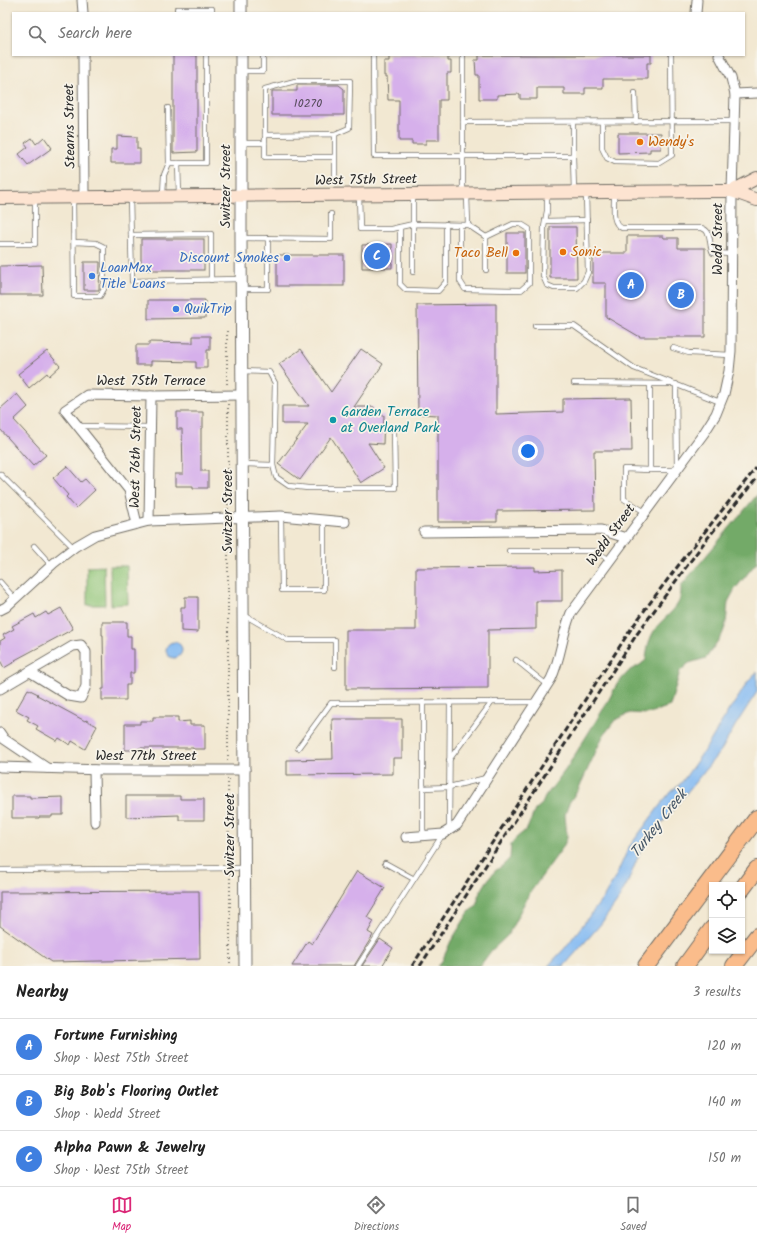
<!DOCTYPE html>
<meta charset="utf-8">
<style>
body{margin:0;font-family:Kalam,sans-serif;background:#f2f2f2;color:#222}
.controls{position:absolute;right:12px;bottom:12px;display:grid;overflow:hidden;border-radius:0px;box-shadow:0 1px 3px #0004}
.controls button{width:36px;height:36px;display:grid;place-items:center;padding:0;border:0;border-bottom:1px solid #e0e0e0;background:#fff;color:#222;font:20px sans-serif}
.you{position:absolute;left:528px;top:451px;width:14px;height:14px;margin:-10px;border:3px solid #fff;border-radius:50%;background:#1a73e8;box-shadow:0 0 0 6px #1a73e833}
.badge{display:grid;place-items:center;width:26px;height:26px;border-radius:50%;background:#db2777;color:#fff;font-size:13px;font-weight:700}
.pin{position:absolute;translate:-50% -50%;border:2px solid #fff;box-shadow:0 1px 4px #0006}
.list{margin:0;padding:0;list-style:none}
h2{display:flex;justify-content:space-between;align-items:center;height:52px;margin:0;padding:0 16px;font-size:17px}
h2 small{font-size:13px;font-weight:400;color:#767676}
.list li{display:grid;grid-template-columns:26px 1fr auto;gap:12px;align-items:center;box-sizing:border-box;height:56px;padding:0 16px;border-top:1px solid #e0e0e0}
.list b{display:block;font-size:15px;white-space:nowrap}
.list p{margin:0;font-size:13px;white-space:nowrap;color:#767676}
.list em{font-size:13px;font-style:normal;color:#767676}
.icon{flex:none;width:22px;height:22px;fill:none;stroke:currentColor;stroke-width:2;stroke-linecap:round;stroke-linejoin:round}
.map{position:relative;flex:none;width:757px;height:966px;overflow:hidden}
.search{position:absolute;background:#fff;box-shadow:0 1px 3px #0004;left:12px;right:12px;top:12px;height:44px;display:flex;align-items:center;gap:10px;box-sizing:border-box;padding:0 14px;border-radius:0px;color:#767676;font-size:15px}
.sheet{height:220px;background:#fff}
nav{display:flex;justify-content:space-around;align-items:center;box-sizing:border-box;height:56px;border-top:1px solid #e0e0e0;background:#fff;font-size:11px;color:#767676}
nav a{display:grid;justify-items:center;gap:2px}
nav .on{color:#db2777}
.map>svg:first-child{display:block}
</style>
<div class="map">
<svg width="757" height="966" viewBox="0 0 757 966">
<rect width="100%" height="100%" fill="#f7f3e8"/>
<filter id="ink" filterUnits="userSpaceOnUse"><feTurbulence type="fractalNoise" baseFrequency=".025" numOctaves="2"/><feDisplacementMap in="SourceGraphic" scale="8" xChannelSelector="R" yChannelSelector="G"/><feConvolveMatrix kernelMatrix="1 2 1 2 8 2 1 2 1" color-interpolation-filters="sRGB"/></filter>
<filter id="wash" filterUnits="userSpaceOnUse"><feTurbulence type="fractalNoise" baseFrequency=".012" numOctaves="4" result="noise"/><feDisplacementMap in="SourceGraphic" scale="16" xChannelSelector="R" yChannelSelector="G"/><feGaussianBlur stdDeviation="0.9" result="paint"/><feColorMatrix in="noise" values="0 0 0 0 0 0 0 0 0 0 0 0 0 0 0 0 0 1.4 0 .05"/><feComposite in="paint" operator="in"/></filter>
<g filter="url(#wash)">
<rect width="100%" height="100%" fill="#f2e8d2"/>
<g fill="#8fc577" stroke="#5d7851">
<path d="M104,566L105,605H87V567Z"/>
<path d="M110,566H127L128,604L111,605Z"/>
</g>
<path fill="#73aa68" stroke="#4f6a4a" d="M757,495V562L735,589L728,602L726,624L722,635L706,658L689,663L680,671L670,706L647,714L630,713L615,720L603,736L578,790L569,803L565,815L567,838L563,847L529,894L508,935L491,951L480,966H437L442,961L451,941L469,912L478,904V896L487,881L495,871L502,866L510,858L511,844L516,838L527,829L535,810L542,804L545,797L566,769L607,703L617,684L630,670L640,665L646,660C647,646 650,634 660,623C667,616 677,608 680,599C681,595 681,590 681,586Z"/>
<g fill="#83baf3" stroke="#57728f">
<circle cx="174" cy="650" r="8"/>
<path d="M757,672V692L755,695L735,726L722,749L641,849L628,882L617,902L600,925L564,966H548L565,948L604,897L615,878L629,847L667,796L682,782L708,745L730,708C741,697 745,681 757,672Z"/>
</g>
<g id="blocks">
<g fill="#d6b0eb">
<path d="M173,55H197V152L173,153Z"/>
<path d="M389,55H448V61H451V73H447V100H439V140H426V144H412V141H399V100H388L387,76H384V61H389Z"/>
<path d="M479,55H651V63H647V79H603V88H585V94H564V88H537V99H520V94L497,95V99H479V75H476L475,60H479Z"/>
<path d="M297,85H339L344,89V115H272V91H297Z"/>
<path d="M618,133H661V149H650V152L618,153Z"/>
<path d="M117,136L137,137V149H140V163H111V149H117Z"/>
<path d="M44,137L52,148L28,165L19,154L28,147L25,143L32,138L36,144Z"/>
<path d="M550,227H576L577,278H550Z"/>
<rect x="507" y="233" width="18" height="40"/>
<path d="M627,236H663L664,238H678V248H705V337H640L606,317V283H593V253H627Z"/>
<rect x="141" y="239" width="63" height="31"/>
<path d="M392,244V268H362V245Z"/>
<rect x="277" y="255" width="67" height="31"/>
<path d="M84,262H100L99,290H84Z"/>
<path d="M42,265L43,295H0V266Z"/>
<path d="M148,300H205V318L148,319Z"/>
<path d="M496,304V414L563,412V399L631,398L632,451H594L595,510L497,511V522H438V415L418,414L417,305Z"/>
<path d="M193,336H210V350H207V368H196V362L151,361V365H136V345H149V342L193,343Z"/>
<path d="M301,349L331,392L361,349L383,364L354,407H374V415H384L383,444L368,443L384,468L361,483L331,437L300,480L278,464L308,424H282V406H309L279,364Z"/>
<path d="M47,351L60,366L49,376L47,373L29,388L18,374Z"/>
<path d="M17,394L28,407L14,420L46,455L33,466L0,429V409Z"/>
<path d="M177,412H203V428H201V471H208V488H193V486H175V474H183L182,429H177Z"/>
<path d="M67,466L81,482L85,479L95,490L76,508L66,497L68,495L53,478Z"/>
<path d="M535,567V571L562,570V601H536V629L488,630V688L346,689V630H416V568Z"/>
<path d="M185,597H198V632L181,631V607H185Z"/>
<path d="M61,608L73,629L15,660L16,661L4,668L0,660V641L5,638L3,635L14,629L12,626L34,614L36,618L46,612L48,615Z"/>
<path d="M102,622H127V636H131V649H134V673H130V685H126V700H102V689H104L103,635H102Z"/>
<path d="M28,689L38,694L37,695L85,721L86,720L97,726L85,749L72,741L70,745L59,738L57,741L36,729L38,726L27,720L29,717L16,710Z"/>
<path d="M153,717H178V722L190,721V725H205V749H193V748H139V750H125V724H140V721H153Z"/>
<path d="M332,719H402V758H393V774L287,775V760L333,759Z"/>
<path d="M12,796H30V798L63,797V815H52V817H39V818H12Z"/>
<path d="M126,796H180V799H204V820H179V815L126,817Z"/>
<path d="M357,871L385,888L367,917L374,921L368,932L373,935L354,966H292L308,941L312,944Z"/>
<path d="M199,891L200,959L51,962L0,926V892Z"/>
<path d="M380,939L393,948L382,966H362Z"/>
</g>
</g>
</g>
<g filter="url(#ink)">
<use href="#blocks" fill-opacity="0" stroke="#716d65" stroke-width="1"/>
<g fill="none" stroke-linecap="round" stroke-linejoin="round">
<defs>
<g id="service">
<path d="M177,9H212V13"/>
<path d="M373,55L374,156H573L574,192"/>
<path d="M241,71H263V55"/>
<path d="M635,93L636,122"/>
<path d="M463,122L734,121"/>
<path d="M573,122V156"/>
<path d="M602,122V148L607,158L615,162L659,163L672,155L671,55"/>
<path d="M265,135V89L295,81H350L349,128L335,134"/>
<path d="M241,143H265"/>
<path d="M335,157H265V135L335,134V176"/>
<path d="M169,163H206V55"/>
<path d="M178,163L179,195"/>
<path d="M463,192V55"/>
<path d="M614,192C615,204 610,223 622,228H702C713,232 708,244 713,253L732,254"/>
<path d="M547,193V211L544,227L543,276L547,285L554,288H577L584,281L588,272L586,193"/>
<path d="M163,195L164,175L169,163L168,108"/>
<path d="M359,195L360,229H391L413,224V195"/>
<path d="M73,197L74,296H100L104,289V247L96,243L74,242"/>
<path d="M130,197L132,281L241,279"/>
<path d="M545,221L587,220"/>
<path d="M460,225V281L465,289L521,290L529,283V229L521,224H513L486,237"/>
<path d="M468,225L486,237V270"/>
<path d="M400,227V284L406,290L438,291L446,282V224"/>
<path d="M131,235L211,234V280"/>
<path d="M241,238L331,239V214"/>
<path d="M0,244H35V198"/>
<path d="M413,272V224L468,225L467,195"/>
<path d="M241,289H268V238"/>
<path d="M535,326H574L634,368L720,402"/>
<path d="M673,348L689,353L731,355"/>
<path d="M242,371L269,372L275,383L273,465L243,464"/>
<path d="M574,383L676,384L677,470H650V384"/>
<path d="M78,426L151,427"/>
<path d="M273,465L276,477L289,486L308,488H395L394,430"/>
<path d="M0,474L74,548"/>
<path d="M645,512L624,499V469L650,470"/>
<path d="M281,516L282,590H324V521"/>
<path d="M34,546L51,565"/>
<path d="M509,551H595L610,560"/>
<path d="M0,582L15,599"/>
<path d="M244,615L288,640H335V667"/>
<path d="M516,660L547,685"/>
<path d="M423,702V829L424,836"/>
<path d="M298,748L331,703L536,702"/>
<path d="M449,760L492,702"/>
<path d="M423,788L449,787L486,778"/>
<path d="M449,830L450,702"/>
<path d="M385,863L414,879"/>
<path d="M0,870L244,868"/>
<path d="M358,966L443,834"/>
</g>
<g id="minor">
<path d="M82,0L83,13"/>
<path d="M696,13L697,0"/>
<path d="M83,55L84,197"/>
<path d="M735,94L757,93"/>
<path d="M149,521L151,396"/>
<path d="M137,524L129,490L65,410L87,395L151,396L242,395"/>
<path d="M424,532L601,530L626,538"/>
<path d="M0,610L6,607L54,563L76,546L95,535L149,521L281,516L345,522"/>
<path d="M0,689L73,646L81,645L86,652V686L81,698L69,696L30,672"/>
<path d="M0,733L4,739L47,768"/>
<path d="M0,767L104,770H245"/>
<path d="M94,770L95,822"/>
<path d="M406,837L443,834L457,825L551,679C561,658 562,634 571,613L704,433L716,414L724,394L729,371L731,351L732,191L735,94L731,78L719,55"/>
</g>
<g id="tertiary">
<path d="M241,13V0"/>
<path d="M241,55V238L245,966"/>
</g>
<g id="secondary">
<path d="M732,191L757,178"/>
<path d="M0,198L712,191H732L757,200"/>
</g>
<g id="motorway">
<path d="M742,889L757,869"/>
<path d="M646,966L757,818"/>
<path d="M685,966L712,929"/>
<path d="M734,966L757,936"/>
</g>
</defs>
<use href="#service" stroke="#716d65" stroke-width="6"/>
<use href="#minor" stroke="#716d65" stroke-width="11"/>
<use href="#tertiary" stroke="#716d65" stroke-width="13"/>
<use href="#secondary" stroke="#716d65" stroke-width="14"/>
<use href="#motorway" stroke="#716d65" stroke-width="18"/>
<g stroke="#716d65" stroke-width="2" stroke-dasharray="1 3" stroke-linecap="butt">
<path d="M227,331V386"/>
<path d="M228,404V510"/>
<path d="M228,527V762"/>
<path d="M228,779L229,859"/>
<path d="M230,874V966"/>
</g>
<use href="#service" stroke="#fff" stroke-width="4.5"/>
<use href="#minor" stroke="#fff" stroke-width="9"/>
<use href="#tertiary" stroke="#fff" stroke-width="11"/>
<use href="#secondary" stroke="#fde4d1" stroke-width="12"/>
<use href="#motorway" stroke="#fabc8b" stroke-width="16"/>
<g stroke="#2b2b2b" stroke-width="3" stroke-dasharray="6 3" stroke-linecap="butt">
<path d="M412,966L631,629C671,573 714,520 757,467"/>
<path d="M420,966L637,634L706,540L757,478"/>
</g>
</g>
</g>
<g fill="#e8710a" stroke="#f7f3e8" stroke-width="1.5">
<circle cx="640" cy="142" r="4"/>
<circle cx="563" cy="252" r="4"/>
<circle cx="516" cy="253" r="4"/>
</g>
<g fill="#3f7fe0" stroke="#f7f3e8" stroke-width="1.5">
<circle cx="287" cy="258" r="4"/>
<circle cx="92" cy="276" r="4"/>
<circle cx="176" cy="309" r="4"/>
</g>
<circle fill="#0f9aa8" stroke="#f7f3e8" stroke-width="1.5" cx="333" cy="420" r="4"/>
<g text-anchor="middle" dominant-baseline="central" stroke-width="3.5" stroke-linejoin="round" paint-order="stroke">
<g font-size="12" fill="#564c5b">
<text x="308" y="103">10270</text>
</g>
<g font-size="14" fill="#2b2b2b" stroke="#f7f3e8">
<text transform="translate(70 126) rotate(-91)">Stearns Street</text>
<text transform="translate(366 180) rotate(-1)">West 75th Street</text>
<text transform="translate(226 186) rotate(-90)">Switzer Street</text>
<text transform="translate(718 239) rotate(-90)">Wedd Street</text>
<text x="151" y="381">West 75th Terrace</text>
<text transform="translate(136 457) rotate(-89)">West 76th Street</text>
<text transform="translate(228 511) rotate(-90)">Switzer Street</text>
<text transform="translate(611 535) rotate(-54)">Wedd Street</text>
<text x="146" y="756">West 77th Street</text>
<text transform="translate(230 835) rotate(-90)">Switzer Street</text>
</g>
<g font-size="14" fill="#c56008" stroke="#f7f3e8" text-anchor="start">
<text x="648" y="142">Wendy's</text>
<text x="571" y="252">Sonic</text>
<text x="508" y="253" text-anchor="end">Taco Bell</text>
</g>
<g font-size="14" fill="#366cbe" stroke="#f7f3e8" text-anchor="start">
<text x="279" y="258" text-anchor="end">Discount Smokes</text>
<text x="100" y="268">LoanMax<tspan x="100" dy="16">Title Loans</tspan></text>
<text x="184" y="309">QuikTrip</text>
</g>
<g font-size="14" fill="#0d838f" stroke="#f7f3e8" text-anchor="start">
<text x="341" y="412">Garden Terrace<tspan x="341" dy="16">at Overland Park</tspan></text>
</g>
<g font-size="15" font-style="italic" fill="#455667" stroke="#f7f3e8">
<text transform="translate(659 824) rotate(-52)">Turkey Creek</text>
</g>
</g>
</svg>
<div class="controls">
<button><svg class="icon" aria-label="locate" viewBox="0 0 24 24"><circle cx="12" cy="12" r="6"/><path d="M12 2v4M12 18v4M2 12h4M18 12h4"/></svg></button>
<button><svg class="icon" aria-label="layers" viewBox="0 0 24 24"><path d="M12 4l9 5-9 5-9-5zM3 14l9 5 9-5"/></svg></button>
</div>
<div class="you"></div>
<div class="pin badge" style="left:631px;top:285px;background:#3f7fe0">A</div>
<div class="pin badge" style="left:681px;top:295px;background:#3f7fe0">B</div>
<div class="pin badge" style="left:377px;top:256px;background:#3f7fe0">C</div>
<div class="search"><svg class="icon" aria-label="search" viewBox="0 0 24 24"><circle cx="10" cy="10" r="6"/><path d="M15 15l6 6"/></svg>Search here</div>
</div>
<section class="sheet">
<h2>Nearby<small>3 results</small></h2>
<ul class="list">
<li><span class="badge" style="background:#3f7fe0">A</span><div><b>Fortune Furnishing</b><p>Shop · West 75th Street</p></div><em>120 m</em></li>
<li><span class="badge" style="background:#3f7fe0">B</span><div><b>Big Bob's Flooring Outlet</b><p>Shop · Wedd Street</p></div><em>140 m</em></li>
<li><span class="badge" style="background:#3f7fe0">C</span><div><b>Alpha Pawn &amp; Jewelry</b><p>Shop · West 75th Street</p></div><em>150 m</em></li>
</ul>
</section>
<nav>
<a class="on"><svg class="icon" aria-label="map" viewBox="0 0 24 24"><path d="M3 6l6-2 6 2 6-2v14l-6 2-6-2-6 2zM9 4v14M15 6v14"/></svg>Map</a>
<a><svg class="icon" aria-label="directions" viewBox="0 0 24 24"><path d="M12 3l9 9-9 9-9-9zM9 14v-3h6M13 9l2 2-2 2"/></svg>Directions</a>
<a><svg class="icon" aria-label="saved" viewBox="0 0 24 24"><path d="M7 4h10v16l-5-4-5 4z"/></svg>Saved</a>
</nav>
